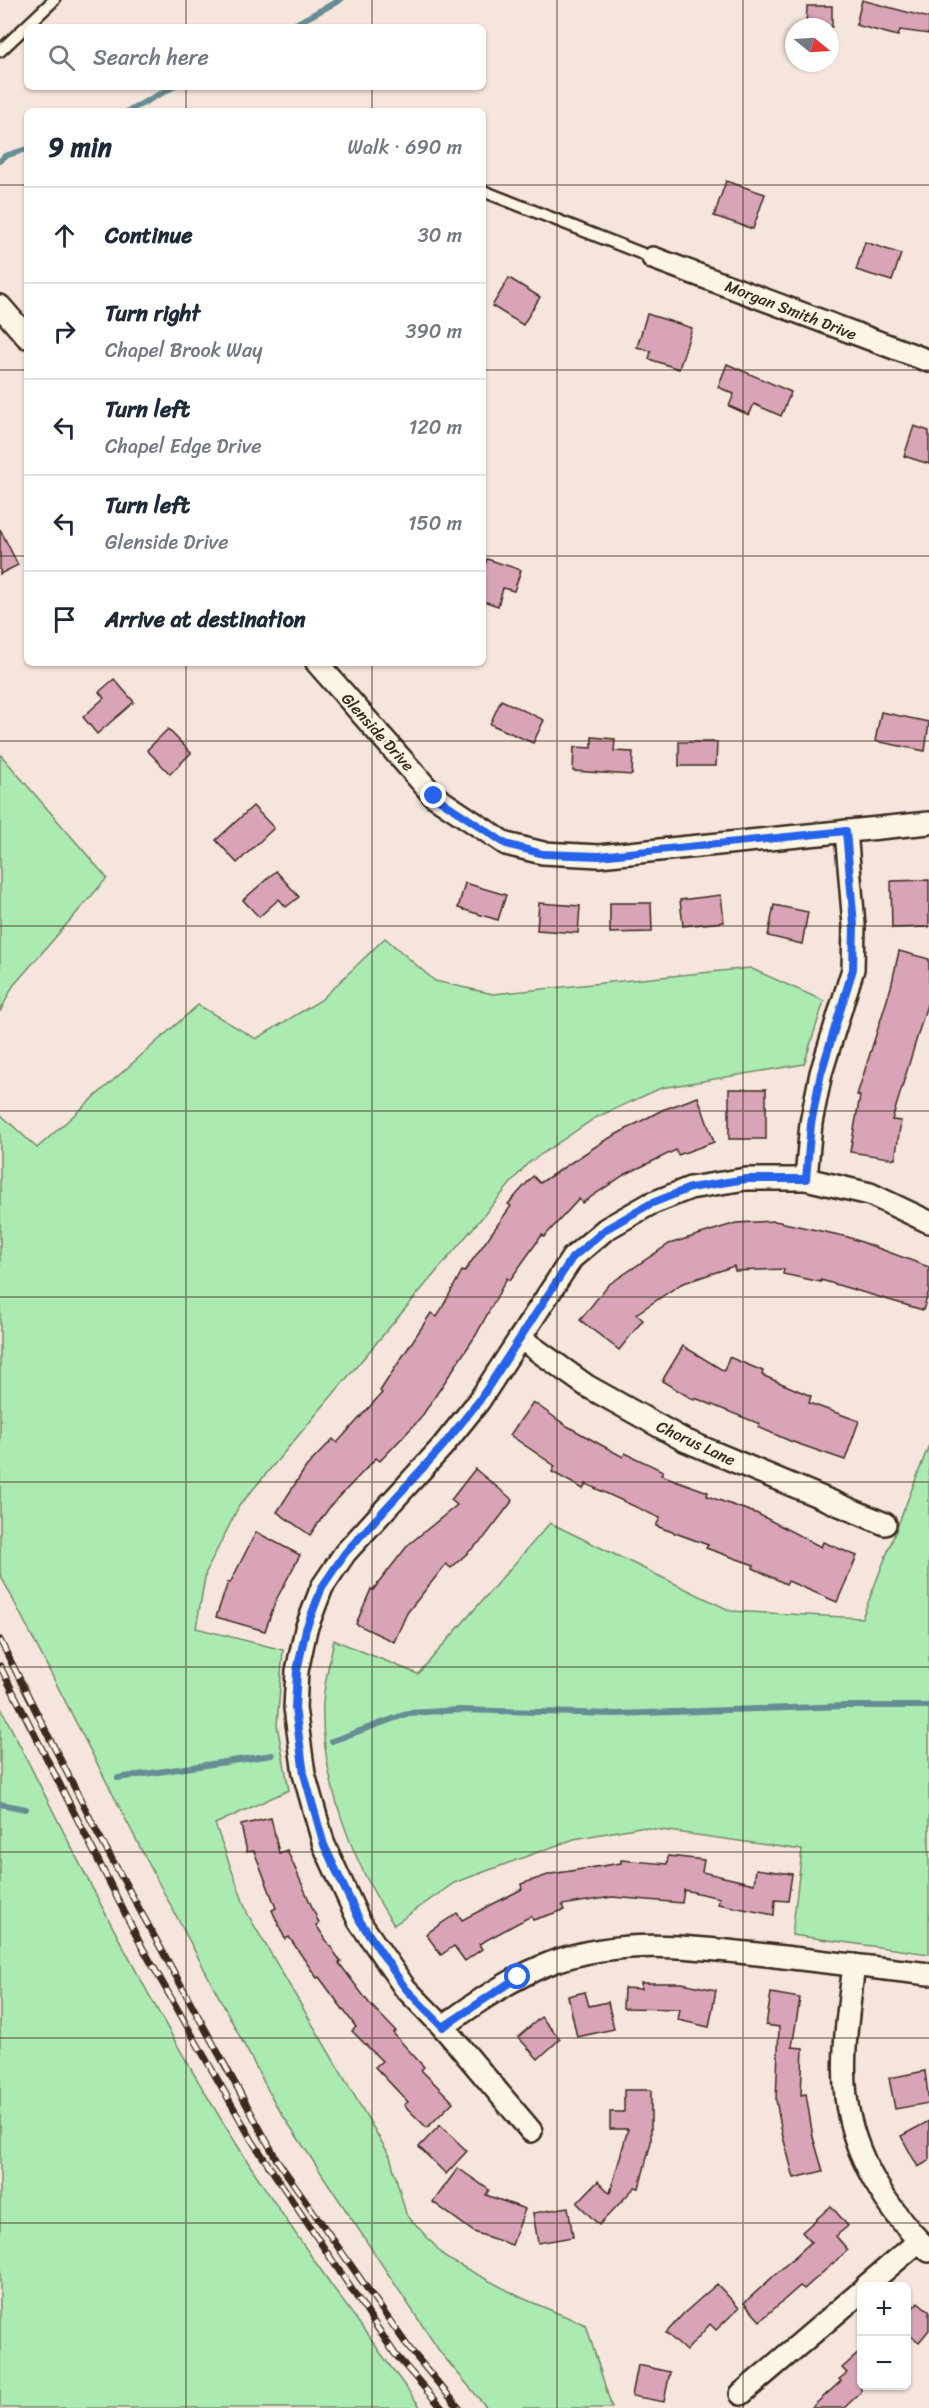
<!DOCTYPE html>
<meta charset="utf-8">
<style>
body{margin:0;font-family:Sriracha,sans-serif;background:#f6f6f7;color:#1f2937}
.controls{position:absolute;right:18px;bottom:18px;display:grid;overflow:hidden;border-radius:9px;box-shadow:0 2px 4px #0004}
.controls button{width:54px;height:54px;display:grid;place-items:center;padding:0;border:0;border-bottom:2px solid #e0e1e3;background:#fff;color:#1f2937;font:30px sans-serif}
.compass{position:absolute;left:785px;top:18px;width:54px;height:54px;border-radius:50%;background:#fff;box-shadow:0 2px 4px #0004;rotate:108deg}
.stop{position:absolute;width:18px;height:18px;margin:-14px;border:4px solid #2563eb;border-radius:50%;background:#fff}
.stop.end{background:#2563eb;border-color:#fff;box-shadow:0 2px 6px #0008}
.list{margin:0;padding:0;list-style:none}
h2{display:flex;justify-content:space-between;align-items:center;height:78px;margin:0;padding:0 24px;font-size:26px}
h2 small{font-size:20px;font-weight:400;color:#747a83}
.list li{display:grid;grid-template-columns:39px 1fr auto;gap:18px;align-items:center;box-sizing:border-box;height:96px;padding:0 24px;border-top:2px solid #e0e1e3}
.list b{display:block;font-size:22px;white-space:nowrap}
.list p{margin:0;font-size:20px;white-space:nowrap;color:#747a83}
.list em{font-size:20px;font-style:normal;color:#747a83}
.icon{flex:none;width:33px;height:33px;fill:none;stroke:currentColor;stroke-width:2;stroke-linecap:round;stroke-linejoin:round}
.map{position:relative;flex:none;width:929px;height:2408px;overflow:hidden}
.search{position:absolute;background:#fff;box-shadow:0 2px 4px #0004;left:24px;top:24px;width:462px;height:66px;display:flex;align-items:center;gap:15px;box-sizing:border-box;padding:0 21px;border-radius:9px;color:#747a83;font-size:22px}
.panel{position:absolute;background:#fff;box-shadow:0 2px 4px #0004;left:24px;top:108px;width:462px;height:558px;border-radius:9px}
.map>svg:first-child{display:block}
</style>
<div class="map">
<svg width="929" height="2408" viewBox="0 0 929 2408">
<rect width="100%" height="100%" fill="#f5e5dc"/>
<filter id="ink" filterUnits="userSpaceOnUse"><feTurbulence type="fractalNoise" baseFrequency=".0167" numOctaves="2"/><feDisplacementMap in="SourceGraphic" scale="12" xChannelSelector="R" yChannelSelector="G"/><feConvolveMatrix kernelMatrix="1 2 1 2 8 2 1 2 1" color-interpolation-filters="sRGB"/></filter>
<g filter="url(#ink)">
<g fill="#abebb2" stroke="#738a68" stroke-width="1.5">
<path d="M0,754L107,878L13,986L0,1012Z"/>
<path d="M385,938L435,981L493,994L750,968L824,1001L804,1064L661,1088L595,1118L527,1164L239,1506L206,1572L196,1628L283,1650L277,1725L289,1790L215,1824L248,1915L390,2156L406,2214L446,2258L522,2298L586,2325L612,2408H487L440,2352L276,2105L143,1853L0,1574V1114L37,1148L198,1005L256,1039L321,1000Z"/>
<path d="M929,1445V1954L792,1935L802,1850L640,1827L574,1839L454,1883L394,1925C353,1864 320,1778 323,1704C324,1682 330,1660 334,1640L418,1674L550,1523L731,1611L862,1618Z"/>
<path d="M0,1706C72,1849 143,1993 227,2129C287,2226 354,2317 421,2408H0Z"/>
</g>
<g fill="none" stroke-linecap="round" stroke-linejoin="round">
<g stroke="#668d94" stroke-width="6">
<path d="M290,27L340,0"/>
<path d="M128,111L173,87"/>
<path d="M0,161L5,156L27,149"/>
<path d="M332,1741L409,1713L459,1710L616,1714L846,1706H929"/>
<path d="M118,1778L272,1755"/>
<path d="M0,1804L26,1809"/>
</g>
</g>
<g fill="#d9a3b8" stroke="#3b2a1e" stroke-width="1.5">
<path d="M862,0L929,18V34L900,30L898,36L856,25Z"/>
<path d="M807,6H832V27H806Z"/>
<path d="M726,181L765,194L753,229L714,216Z"/>
<path d="M865,242L901,254L892,281L856,270Z"/>
<path d="M509,278L540,297L523,325L492,306Z"/>
<path d="M647,314L692,328L679,369L649,359L651,351L637,347Z"/>
<path d="M727,364L791,392L781,416L754,404L749,415L729,406L734,394L718,387Z"/>
<path d="M914,426L929,431V464L904,456Z"/>
<path d="M0,529L18,565L0,574Z"/>
<path d="M487,559L521,570L514,591L503,588L498,606L483,601V571Z"/>
<path d="M114,679L134,702L97,734L83,717L104,698L99,692Z"/>
<path d="M501,700L544,720L533,743L490,724Z"/>
<path d="M881,712L929,722L925,751L875,741Z"/>
<path d="M168,729L191,753L170,774L147,750Z"/>
<path d="M592,737L615,739L614,751L633,752L632,775L573,771L574,747L592,748Z"/>
<path d="M679,742H717L716,766H679Z"/>
<path d="M253,806L274,828L237,863L216,840Z"/>
<path d="M276,871L299,897L286,907L279,899L259,917L243,900Z"/>
<path d="M929,880V927L892,928L891,881Z"/>
<path d="M465,883L506,895L498,920L458,908Z"/>
<path d="M721,895L724,922L683,926L680,900Z"/>
<path d="M539,903L580,906L578,933L537,930Z"/>
<path d="M610,903H651L652,932L610,933Z"/>
<path d="M774,905L808,912L802,944L768,936Z"/>
<path d="M899,951L929,959V998L892,1120L901,1121L895,1159L850,1152L860,1096L857,1095L891,987Z"/>
<rect x="729" y="1089" width="37" height="50"/>
<path d="M698,1097L714,1142L678,1155L676,1150L624,1175L582,1203L579,1199L544,1237L542,1235L510,1280L507,1278L476,1335L420,1419L380,1461L376,1458L329,1508L310,1535L277,1512L306,1467L333,1439L337,1443L382,1393L380,1391L431,1313L437,1317L462,1271L464,1272L511,1206L508,1204L533,1176L540,1183L604,1141L662,1110Z"/>
<path d="M775,1221L848,1237L929,1267V1291L923,1310L821,1280V1282L783,1274L784,1269L735,1271L734,1266L681,1284L636,1314L643,1320L619,1350L580,1320L608,1285L669,1244L736,1223Z"/>
<path d="M683,1346L724,1371L729,1357L763,1371L762,1375L811,1396L809,1403L859,1421L845,1460L790,1441L758,1427L760,1424L695,1398L694,1400L662,1381Z"/>
<path d="M533,1402L567,1426L623,1457L625,1453L663,1471L661,1475L708,1492L707,1496L758,1514L821,1547L823,1542L857,1556L837,1602L788,1581L786,1584L753,1568L754,1565L706,1548L708,1545L656,1526L660,1518L586,1484L583,1489L552,1472L555,1466L510,1435Z"/>
<path d="M475,1469L513,1500L484,1538L451,1568L446,1564L407,1613L394,1642L356,1624L371,1589L373,1590L408,1545L457,1505L451,1500Z"/>
<path d="M256,1532L300,1555L276,1600L265,1631L216,1617L228,1582L230,1583Z"/>
<path d="M271,1818L279,1853L287,1850L319,1923L316,1925L341,1962L339,1963L369,2003L396,2031L393,2033L424,2067L421,2070L453,2102L427,2128L404,2105L408,2102L375,2067L382,2061L352,2031L356,2027L319,1977L317,1978L289,1937L285,1939L272,1910L276,1908L254,1851L247,1852L241,1825Z"/>
<path d="M668,1856L704,1860L702,1872L754,1884L756,1869L792,1874L788,1901L775,1900L774,1915L718,1904L720,1898L684,1890L682,1903L612,1897L562,1905L564,1910L533,1920L531,1916L479,1944L482,1949L465,1961L454,1946L441,1955L426,1934L457,1913L462,1920L522,1889L521,1884L551,1874L621,1863V1860L667,1864Z"/>
<path d="M641,1983H682L716,1990L709,2027L678,2020L680,2009L623,2008L624,1988L641,1989Z"/>
<path d="M585,1992L589,2006L608,2002L614,2029L577,2037L568,1996Z"/>
<path d="M771,1993L800,1998L792,2047L803,2048L801,2095L806,2094L813,2137L823,2171L794,2178L782,2133L776,2100L779,2027L766,2025Z"/>
<path d="M541,2017L560,2039L538,2059L518,2037Z"/>
<path d="M925,2071L929,2103L895,2109L889,2078Z"/>
<path d="M624,2090H651V2142L639,2188L635,2187L599,2225L577,2203L598,2181L610,2193L628,2129H610V2112H624Z"/>
<path d="M929,2121V2161L918,2167L901,2136Z"/>
<path d="M440,2125L467,2151L446,2174L419,2147Z"/>
<path d="M458,2168L489,2190L486,2195L525,2209L512,2245L474,2232L433,2202Z"/>
<path d="M831,2206L848,2226L836,2236L848,2250L804,2289L800,2286L760,2321L744,2303L811,2242L802,2232Z"/>
<path d="M568,2207L573,2237L538,2243L533,2213Z"/>
<path d="M717,2284L739,2308L716,2330L710,2324L686,2351L666,2333L683,2314Z"/>
<path d="M918,2302L929,2311V2330L919,2342L906,2332V2316Z"/>
<path d="M861,2351V2392L844,2408H811L841,2381L839,2379L847,2373L842,2368Z"/>
<path d="M638,2365L670,2372L664,2402L632,2396Z"/>
</g>
<g fill="none" stroke-linecap="round" stroke-linejoin="round">
<defs>
<g id="lane">
<path d="M0,51L54,0"/>
<path d="M483,191L653,258"/>
</g>
<g id="street">
<path d="M653,258L929,361"/>
<path d="M0,306L27,337"/>
<path d="M317,663L434,796L506,844L543,853L599,856L929,823"/>
<path d="M806,1179L811,1123L821,1073L853,969L854,925L846,831"/>
<path d="M520,1338L587,1386L684,1440L885,1524"/>
<path d="M854,1965C849,2008 841,2054 846,2097C853,2156 887,2210 929,2251"/>
<path d="M443,2027C477,2001 513,1977 553,1962C624,1936 701,1948 775,1956C826,1962 878,1968 929,1974"/>
<path d="M531,2131L443,2027L405,1988L359,1921L324,1845L304,1774L295,1708L297,1671L306,1629L322,1587L345,1553L442,1447L479,1401L572,1258L606,1229L650,1204L690,1188L746,1179H806L870,1194L929,1222"/>
<path d="M866,2286L919,2241"/>
<path d="M741,2394L862,2291"/>
</g>
</defs>
<use href="#lane" stroke="#3b2a1e" stroke-width="15"/>
<use href="#street" stroke="#3b2a1e" stroke-width="26"/>
<use href="#lane" stroke="#fcf5e5" stroke-width="10"/>
<use href="#street" stroke="#fcf5e5" stroke-width="21"/>
<defs>
<g id="rail">
<path d="M0,1640L97,1832L277,2160L409,2348L459,2408"/>
<path d="M0,1666L141,1945L253,2142L395,2354L442,2408"/>
</g>
</defs>
<use href="#rail" stroke="#3b2a1e" stroke-width="7"/>
<use href="#rail" stroke="#fcf5e5" stroke-width="4.5" stroke-dasharray="14" stroke-linecap="butt"/>
</g>
</g>
<g fill="none" stroke-linecap="round" stroke-linejoin="round" filter="url(#ink)">
<path stroke="#2563eb" stroke-width="8" d="M434,796L506,844L543,854L599,856L846,831L854,925L853,969L821,1073L811,1124L806,1179H746L690,1188L650,1204L606,1229L572,1258L479,1401L442,1447L345,1553L322,1587L306,1629L297,1671L295,1708L304,1774L324,1845L360,1921L405,1988L443,2027L518,1977"/>
</g>
<path fill="none" stroke="#3b2a1e" stroke-width="1.5" stroke-opacity="0.55" d="M186,0V27M372,0V27M557,0V2408M743,0V2408M186,87V111M372,87V111M0,185H27M483,185H929M0,370H27M483,370H929M0,556H27M483,556H929M186,663V2408M372,663V2408M0,741H929M0,926H929M0,1111H929M0,1297H929M0,1482H929M0,1667H929M0,1852H929M0,2038H929M0,2223H929"/>
<g text-anchor="middle" dominant-baseline="central" stroke-width="5" stroke-linejoin="round" paint-order="stroke">
<g font-size="16" fill="#3b2a1e" stroke="#fcf5e5">
<text transform="translate(791 310) rotate(21)">Morgan Smith Drive</text>
<text transform="translate(378 732) rotate(48)">Glenside Drive</text>
<text transform="translate(696 1443) rotate(25)">Chorus Lane</text>
</g>
</g>
</svg>
<div class="controls">
<button>+</button>
<button>−</button>
</div>
<svg class="compass" viewBox="-18 -18 36 36"><path d="M0-13l5 13h-10z" fill="#e53935"/><path d="M0 13l5-13h-10z" fill="#747a83"/></svg>
<div class="stop" style="left:518px;top:1977px"></div>
<div class="stop end" style="left:434px;top:796px"></div>
<div class="search"><svg class="icon" aria-label="search" viewBox="0 0 24 24"><circle cx="10" cy="10" r="6"/><path d="M15 15l6 6"/></svg>Search here</div>
<section class="panel">
<h2>9 min<small>Walk · 690 m</small></h2>
<ul class="list">
<li><svg class="icon" aria-label="ahead" viewBox="0 0 24 24"><path d="M12 20V5M6 11l6-6 6 6"/></svg><div><b>Continue</b></div><em>30 m</em></li>
<li><svg class="icon" aria-label="right" viewBox="0 0 24 24"><path d="M7 20v-9h11M14 6l5 5-5 5"/></svg><div><b>Turn right</b><p>Chapel Brook Way</p></div><em>390 m</em></li>
<li><svg class="icon" aria-label="left" viewBox="0 0 24 24"><path d="M17 20v-9H6M10 6l-5 5 5 5"/></svg><div><b>Turn left</b><p>Chapel Edge Drive</p></div><em>120 m</em></li>
<li><svg class="icon" aria-label="left" viewBox="0 0 24 24"><path d="M17 20v-9H6M10 6l-5 5 5 5"/></svg><div><b>Turn left</b><p>Glenside Drive</p></div><em>150 m</em></li>
<li><svg class="icon" aria-label="arrive" viewBox="0 0 24 24"><path d="M6 21V4h12l-3 4 3 4H6"/></svg><div><b>Arrive at destination</b></div></li>
</ul>
</section>
</div>
